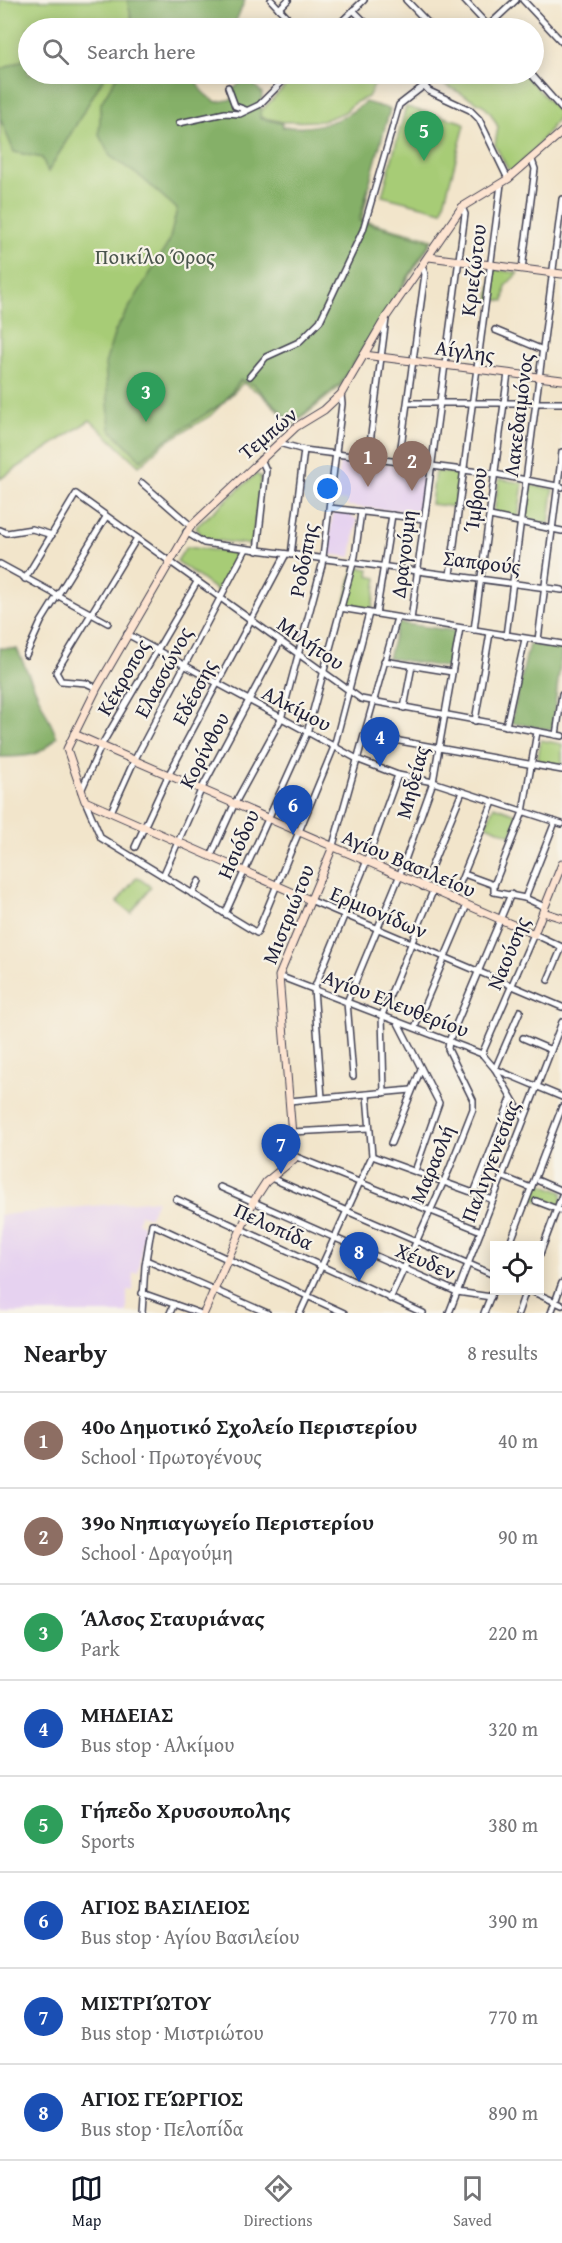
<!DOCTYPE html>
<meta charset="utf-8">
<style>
body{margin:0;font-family:"Gentium Book Plus",serif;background:#f6f6f6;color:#202124}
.controls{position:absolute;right:18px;bottom:18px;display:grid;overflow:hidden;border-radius:0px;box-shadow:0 3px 15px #0003}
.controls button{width:54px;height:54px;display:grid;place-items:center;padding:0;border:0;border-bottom:2px solid #e0e0e0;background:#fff;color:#202124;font:30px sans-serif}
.you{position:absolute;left:328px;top:489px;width:21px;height:21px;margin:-15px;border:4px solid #fff;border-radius:50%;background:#1a73e8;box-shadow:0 0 0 9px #1a73e833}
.badge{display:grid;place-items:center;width:39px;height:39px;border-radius:50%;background:#111827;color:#fff;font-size:20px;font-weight:700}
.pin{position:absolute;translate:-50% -50px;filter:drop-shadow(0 2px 3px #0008)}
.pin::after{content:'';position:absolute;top:32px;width:21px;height:18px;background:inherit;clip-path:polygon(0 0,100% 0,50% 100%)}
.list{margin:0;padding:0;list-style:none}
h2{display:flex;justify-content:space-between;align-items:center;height:78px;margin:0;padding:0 24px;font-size:26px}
h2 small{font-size:20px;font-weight:400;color:#757577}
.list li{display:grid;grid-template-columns:39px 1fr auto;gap:18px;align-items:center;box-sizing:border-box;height:96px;padding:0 24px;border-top:2px solid #e0e0e0}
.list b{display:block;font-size:22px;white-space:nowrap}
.list p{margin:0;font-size:20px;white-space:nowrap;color:#757577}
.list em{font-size:20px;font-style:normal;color:#757577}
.icon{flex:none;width:33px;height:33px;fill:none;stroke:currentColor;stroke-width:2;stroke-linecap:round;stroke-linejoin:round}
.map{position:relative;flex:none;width:562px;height:1313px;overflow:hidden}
.search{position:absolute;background:#fff;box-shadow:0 3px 15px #0003;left:18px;right:18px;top:18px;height:66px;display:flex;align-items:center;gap:15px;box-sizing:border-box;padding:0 21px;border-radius:33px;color:#757577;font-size:22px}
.sheet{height:846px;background:#fff}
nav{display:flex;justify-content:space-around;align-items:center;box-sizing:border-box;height:84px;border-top:2px solid #e0e0e0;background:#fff;font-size:16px;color:#757577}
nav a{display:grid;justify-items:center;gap:3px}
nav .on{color:#111827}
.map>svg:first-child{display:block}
</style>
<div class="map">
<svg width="562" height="1313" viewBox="0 0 562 1313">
<rect width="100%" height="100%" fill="#f7f3e8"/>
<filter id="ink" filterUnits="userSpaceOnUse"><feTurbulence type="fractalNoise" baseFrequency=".0167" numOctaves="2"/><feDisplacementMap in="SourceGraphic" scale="12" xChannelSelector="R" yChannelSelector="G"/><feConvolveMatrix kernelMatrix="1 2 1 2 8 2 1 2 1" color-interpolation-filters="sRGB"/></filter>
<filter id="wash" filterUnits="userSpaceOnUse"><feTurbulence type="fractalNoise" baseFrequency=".008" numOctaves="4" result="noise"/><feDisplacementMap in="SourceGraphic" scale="24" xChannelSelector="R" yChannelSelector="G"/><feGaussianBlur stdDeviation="1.35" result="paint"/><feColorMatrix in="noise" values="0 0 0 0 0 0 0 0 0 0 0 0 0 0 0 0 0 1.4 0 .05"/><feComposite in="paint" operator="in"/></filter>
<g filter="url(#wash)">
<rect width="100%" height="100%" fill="#f2e5cb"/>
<g fill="#e6d2f0">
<path d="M340,458L405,466L408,470L415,467L420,473H426L421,514L399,512L396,508V511L347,506V501L335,500Z"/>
<path d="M333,511L352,513V518L357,519L351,557L327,554Z"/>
<path d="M157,1200L149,1218L140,1214L138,1222L143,1225L144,1232L138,1273H133V1290L127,1291V1313H0V1215Z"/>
</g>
<g fill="#a7cc76" stroke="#647758" stroke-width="1.5">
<path d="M0,0H239L225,28H28V74H195V97L257,141L369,188L362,220L433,239L342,385L293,425L260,393L243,383L210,416L166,442L139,466L90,420L0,479Z"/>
<path d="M297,74H380L368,97L354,103L345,112L322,121L283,122L260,117L259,113Z"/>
<path d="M444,74H524L561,114L535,149L514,170L509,171L495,145L498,127L491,114L483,105L438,81Z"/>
<path d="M406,107L462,122L465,125L442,211L382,196Z"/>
<path d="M493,269L518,273L506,285L504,301L489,299Z"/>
<path d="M435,471L459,474L455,507L431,504Z"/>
<path d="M256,474L261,477L252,545L204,539L196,527Z"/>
<path d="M499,479L523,483L518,519L494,513Z"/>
<path d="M530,485L553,489L549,524L525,519Z"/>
<path d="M186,547L239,553L219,592L177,561Z"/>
<path d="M354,567L369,569L368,576L377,578L372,609L344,605Z"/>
<path d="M541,740L562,744V767L537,763Z"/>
<path d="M494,806L519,815L511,835L486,825Z"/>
<path d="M137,877L151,887L131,913L117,902Z"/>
<path d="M537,1182L562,1192V1210L530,1197Z"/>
</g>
<g fill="#85b067" stroke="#546951" stroke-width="1.5">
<path d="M127,0H245L233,28H134Z"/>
<path d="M28,58V74H106L48,172L42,158L14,152L0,118V70Z"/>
<path d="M118,74H197C195,88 205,96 217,102L234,99L232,90L247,77L262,93L260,118L282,123L283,127C314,129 341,123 365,102L390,109L359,221L431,241L341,383L293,423L254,385L241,380L223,403L165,440L141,460L110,429L105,364L115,331L169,242L177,209L142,178L110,156L99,135L101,103Z"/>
<path d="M398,623L455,631L449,668L388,658Z"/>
<path d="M529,644L562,649L552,730L511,723Z"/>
<path d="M0,648L17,649L57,737C39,758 26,757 0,757Z"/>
</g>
</g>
<g filter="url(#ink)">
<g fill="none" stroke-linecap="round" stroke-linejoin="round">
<defs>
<g id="street">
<path d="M271,0L297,28"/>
<path d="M406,0L433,28"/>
<path d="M464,0L489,27"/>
<path d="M523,0L562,42"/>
<path d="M279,9L288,0"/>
<path d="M353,10L371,28"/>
<path d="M335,28L364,0"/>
<path d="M486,28L516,0"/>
<path d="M413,74L429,91L470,110L479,119L508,179"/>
<path d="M531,74L562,109"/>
<path d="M228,87L235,106L246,110"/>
<path d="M179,123L225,113L240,114L259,105L290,74"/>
<path d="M522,269L535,169L532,160"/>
<path d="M495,330L543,350"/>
<path d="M250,376L266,357L299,342L320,321L363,230L399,105L439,74"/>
<path d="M408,403H562"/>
<path d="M279,443L304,450L495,474L562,487"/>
<path d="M368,458L386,319"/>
<path d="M399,461L425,274L422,266"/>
<path d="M142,483L191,526"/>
<path d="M330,508L424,519"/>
<path d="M490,516L562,531"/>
<path d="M0,530L7,533L32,529L52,535"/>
<path d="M186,532L204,543L562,590"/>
<path d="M257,551L266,470L261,459"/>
<path d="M291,555L304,450"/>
<path d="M0,564L108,623"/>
<path d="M450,575L501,184"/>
<path d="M25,579L76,494L361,699L562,736"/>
<path d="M340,608L562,644"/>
<path d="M376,614L392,515"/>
<path d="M411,620L465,214L462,207"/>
<path d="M474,630L508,373"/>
<path d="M127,634L359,760L398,775L433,782L562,824"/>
<path d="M506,636L562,199"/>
<path d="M538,640L562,452"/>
<path d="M26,655L41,622L106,517"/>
<path d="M384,661L452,672"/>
<path d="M97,688L86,683L61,681L56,672L137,538"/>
<path d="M404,708L412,666"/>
<path d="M475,721L490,633"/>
<path d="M506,726L525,639"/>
<path d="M366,735L562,770"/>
<path d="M556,735L562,694"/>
<path d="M81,791L101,746L197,582"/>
<path d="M85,801L101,838L257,933L334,747L369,613"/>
<path d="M111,812L134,761L246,549"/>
<path d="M135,847L168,776L286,554"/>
<path d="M332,849L397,618"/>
<path d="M211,856L234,805L281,719L322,565L342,404L341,394"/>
<path d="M464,874L494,885V892L525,898L545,907"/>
<path d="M163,876L201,790L280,642"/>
<path d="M494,885L523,812L537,732"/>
<path d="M423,887L462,792"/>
<path d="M192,894L199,881"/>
<path d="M525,898L555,822"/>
<path d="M310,900L562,1007"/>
<path d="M453,900L493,802"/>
<path d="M225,914L307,733L355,556L361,512"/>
<path d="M279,976L482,1054L495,1069L524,1119"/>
<path d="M520,1011L495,1069L562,1097"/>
<path d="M397,1021L439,1103L415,1171"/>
<path d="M415,1027L467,905"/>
<path d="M523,1038L551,1050"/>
<path d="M482,1054L534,934L562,947L548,980"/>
<path d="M353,1076L347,1002L399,877L433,782L460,628"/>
<path d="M384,1093L382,1015L433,891"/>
<path d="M322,1098L314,989L366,863L398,775"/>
<path d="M289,1101L411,1090"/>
<path d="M292,1132L369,1128"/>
<path d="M391,1143L421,1069"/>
<path d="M294,1156L481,1231"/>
<path d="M372,1156L493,1200"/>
<path d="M501,1176L531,1188"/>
<path d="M271,1178L494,1275"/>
<path d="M539,1181L562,1191"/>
<path d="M220,1187L457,1292L491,1297"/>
<path d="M474,1193L511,1099"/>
<path d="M176,1199L423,1313"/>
<path d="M536,1201L562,1211"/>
<path d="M509,1246L562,1107"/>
<path d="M540,1254L562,1195"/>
<path d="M146,1260L267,1313"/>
<path d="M529,1290L562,1305"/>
<path d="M142,1293L199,1313"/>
<path d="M390,1299L449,1170L473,1109V1100L448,1049L449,1041L511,894"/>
<path d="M142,1313L145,1266L152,1224L344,1313"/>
<path d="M170,1313L174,1304"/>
<path d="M300,1313L372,1156L367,1095"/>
<path d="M449,1313L562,1022"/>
<path d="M484,1313L494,1288"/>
<path d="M518,1313L526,1290"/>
<path d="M551,1313L562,1283"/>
</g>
<g id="secondary">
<path d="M429,257L562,274"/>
<path d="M364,355L562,380"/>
<path d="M74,734L534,934L562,864"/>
<path d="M310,900L85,801L67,749L97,688L191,526L296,427L324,410L341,394L386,317L462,207L508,179L562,132"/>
<path d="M543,912L562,918"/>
<path d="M204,1313L253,1202L266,1182L294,1159L279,976L332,849"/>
</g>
</defs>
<use href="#street" stroke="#413f51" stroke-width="8"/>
<use href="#secondary" stroke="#413f51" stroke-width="9"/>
<use href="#street" stroke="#fff" stroke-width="5"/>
<use href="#secondary" stroke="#fde4d1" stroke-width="7"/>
</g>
</g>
<g text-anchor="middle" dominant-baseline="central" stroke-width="4.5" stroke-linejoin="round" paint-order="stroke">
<g font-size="21" fill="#4a554d" stroke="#f7f3e8">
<text x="155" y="256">Ποικίλο Όρος</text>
</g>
<g font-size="21" fill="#22223b" stroke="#f7f3e8">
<text transform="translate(473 270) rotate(-83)">Κριεζώτου</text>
<text transform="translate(465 351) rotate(8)">Αίγλης</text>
<text transform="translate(518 415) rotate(-83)">Λακεδαιμόνος</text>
<text transform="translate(268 433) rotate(-40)">Τεμπών</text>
<text transform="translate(475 500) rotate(-82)">Ίμβρου</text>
<text transform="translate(403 554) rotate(-83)">Δραγούμη</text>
<text transform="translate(303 560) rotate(-79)">Ροδόπης</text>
<text transform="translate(482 562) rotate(7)">Σαπφούς</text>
<text transform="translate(311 643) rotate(35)">Μιλήτου</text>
<text transform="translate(163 672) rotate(-62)">Ελασσώνος</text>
<text transform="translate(123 677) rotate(-60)">Κέκροπος</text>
<text transform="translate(194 692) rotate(-62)">Εδέσσης</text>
<text transform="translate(297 708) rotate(28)">Αλκίμου</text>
<text transform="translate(204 750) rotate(-62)">Κορίνθου</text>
<text transform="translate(412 782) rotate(-75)">Μηδείας</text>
<text transform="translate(238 844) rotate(-66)">Ησιόδου</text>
<text transform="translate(409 863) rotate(23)">Αγίου Βασιλείου</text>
<text transform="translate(379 912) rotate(23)">Ερμιονίδων</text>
<text transform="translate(288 914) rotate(-68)">Μιστριώτου</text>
<text transform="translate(508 953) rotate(-67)">Ναούσης</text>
<text transform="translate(396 1003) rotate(21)">Αγίου Ελευθερίου</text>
<text transform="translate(490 1161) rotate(-69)">Παλιγγενεσίας</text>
<text transform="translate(432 1164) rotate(-67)">Μαρασλή</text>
<text transform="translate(274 1226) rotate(25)">Πελοπίδα</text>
<text transform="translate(426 1261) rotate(23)">Χέυδεν</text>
</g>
</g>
</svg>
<div class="controls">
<button><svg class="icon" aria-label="locate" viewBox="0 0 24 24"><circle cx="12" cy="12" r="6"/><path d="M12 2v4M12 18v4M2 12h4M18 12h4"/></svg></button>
</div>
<div class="you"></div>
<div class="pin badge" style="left:368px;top:487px;background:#8d6e63">1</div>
<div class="pin badge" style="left:412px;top:491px;background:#8d6e63">2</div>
<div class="pin badge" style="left:146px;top:422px;background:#2e9e5b">3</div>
<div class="pin badge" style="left:380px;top:767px;background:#1a4fb4">4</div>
<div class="pin badge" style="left:424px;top:161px;background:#2e9e5b">5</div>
<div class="pin badge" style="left:293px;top:835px;background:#1a4fb4">6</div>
<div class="pin badge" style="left:281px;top:1174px;background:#1a4fb4">7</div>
<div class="pin badge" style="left:359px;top:1282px;background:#1a4fb4">8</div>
<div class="search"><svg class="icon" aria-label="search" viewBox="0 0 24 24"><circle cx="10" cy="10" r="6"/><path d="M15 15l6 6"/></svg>Search here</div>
</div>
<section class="sheet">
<h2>Nearby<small>8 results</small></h2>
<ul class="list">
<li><span class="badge" style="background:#8d6e63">1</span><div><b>40ο Δημοτικό Σχολείο Περιστερίου</b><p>School · Πρωτογένους</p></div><em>40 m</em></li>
<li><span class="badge" style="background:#8d6e63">2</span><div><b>39ο Νηπιαγωγείο Περιστερίου</b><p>School · Δραγούμη</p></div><em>90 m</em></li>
<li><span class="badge" style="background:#2e9e5b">3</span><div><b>Άλσος Σταυριάνας</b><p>Park</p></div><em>220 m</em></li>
<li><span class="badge" style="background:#1a4fb4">4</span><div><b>ΜΗΔΕΙΑΣ</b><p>Bus stop · Αλκίμου</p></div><em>320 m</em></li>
<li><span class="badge" style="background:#2e9e5b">5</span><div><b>Γήπεδο Χρυσουπολης</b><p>Sports</p></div><em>380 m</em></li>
<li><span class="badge" style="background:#1a4fb4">6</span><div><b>ΑΓΙΟΣ ΒΑΣΙΛΕΙΟΣ</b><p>Bus stop · Αγίου Βασιλείου</p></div><em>390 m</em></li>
<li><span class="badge" style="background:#1a4fb4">7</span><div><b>ΜΙΣΤΡΙΏΤΟΥ</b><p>Bus stop · Μιστριώτου</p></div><em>770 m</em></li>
<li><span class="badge" style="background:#1a4fb4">8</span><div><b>ΑΓΙΟΣ ΓΕΏΡΓΙΟΣ</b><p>Bus stop · Πελοπίδα</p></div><em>890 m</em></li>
</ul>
</section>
<nav>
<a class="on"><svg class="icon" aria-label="map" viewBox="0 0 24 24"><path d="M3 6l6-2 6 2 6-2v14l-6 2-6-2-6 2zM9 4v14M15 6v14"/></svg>Map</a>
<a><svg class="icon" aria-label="directions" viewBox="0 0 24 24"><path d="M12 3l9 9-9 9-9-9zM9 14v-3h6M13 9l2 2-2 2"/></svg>Directions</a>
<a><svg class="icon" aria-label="saved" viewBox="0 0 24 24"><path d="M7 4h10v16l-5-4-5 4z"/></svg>Saved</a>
</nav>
